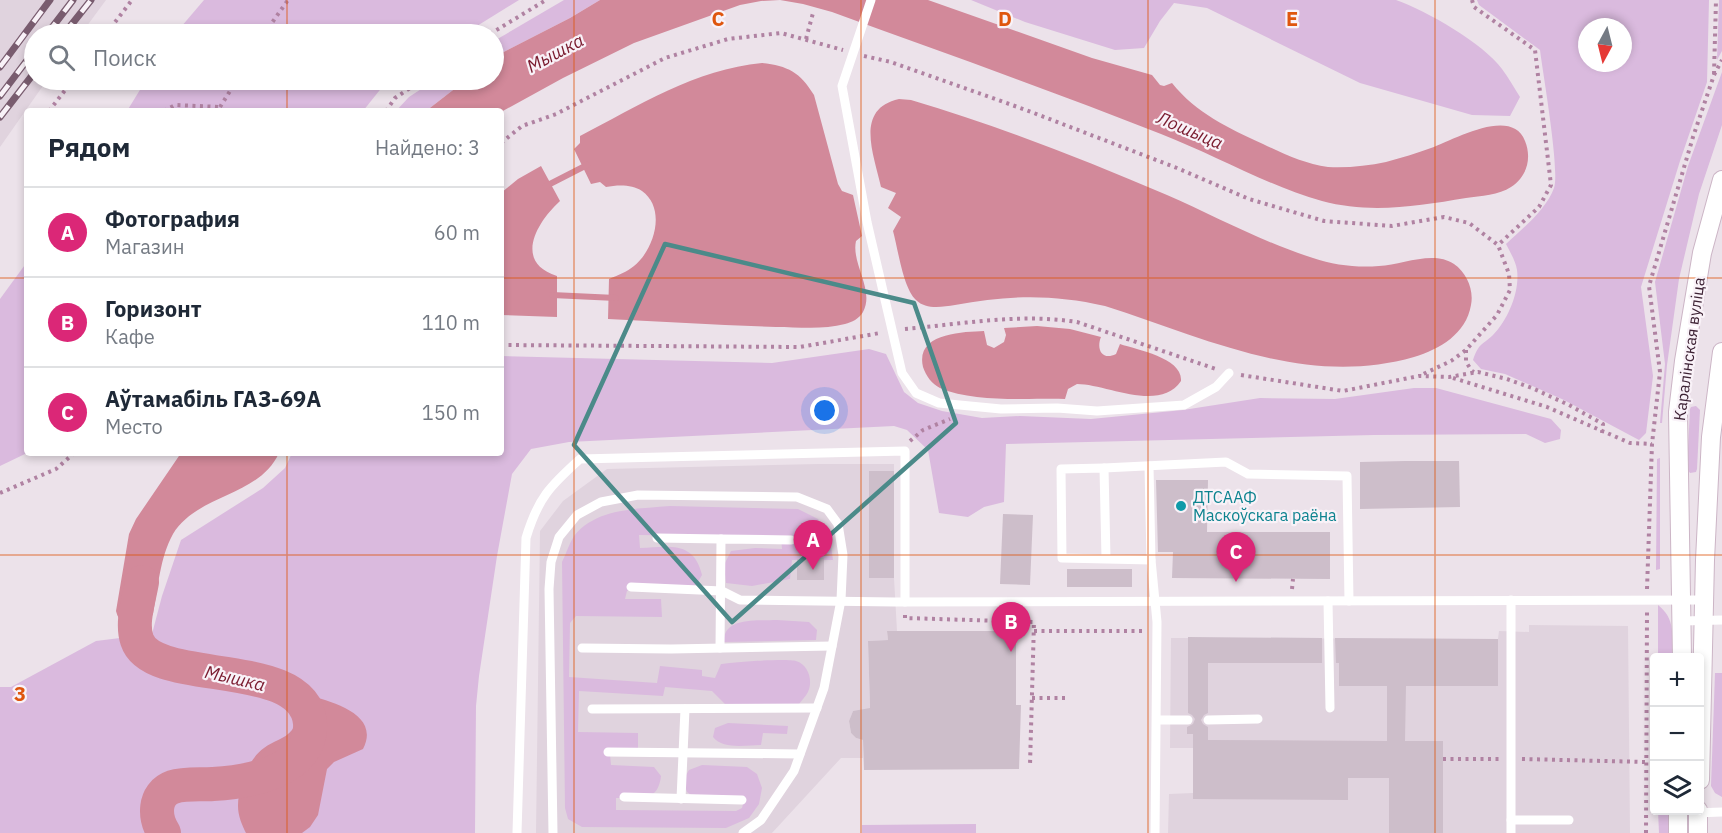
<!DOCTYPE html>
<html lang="ru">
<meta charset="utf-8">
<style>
body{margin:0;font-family:"IBM Plex Sans",sans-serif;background:#f2f2f3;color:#1f2937}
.controls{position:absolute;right:18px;bottom:18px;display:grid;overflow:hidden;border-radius:6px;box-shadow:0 3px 9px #0003}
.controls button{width:54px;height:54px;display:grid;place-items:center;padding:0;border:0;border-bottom:2px solid #e0e1e3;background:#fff;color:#1f2937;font:30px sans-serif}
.compass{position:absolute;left:1578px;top:18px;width:54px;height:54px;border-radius:50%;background:#fff;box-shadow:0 3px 9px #0003;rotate:187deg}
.you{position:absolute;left:825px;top:411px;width:21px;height:21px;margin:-15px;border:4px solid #fff;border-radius:50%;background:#1a73e8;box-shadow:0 0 0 9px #1a73e833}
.badge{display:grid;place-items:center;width:39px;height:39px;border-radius:50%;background:#db2777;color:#fff;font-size:20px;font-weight:700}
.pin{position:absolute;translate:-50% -50px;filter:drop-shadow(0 2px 3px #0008)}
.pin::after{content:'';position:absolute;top:32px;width:21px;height:18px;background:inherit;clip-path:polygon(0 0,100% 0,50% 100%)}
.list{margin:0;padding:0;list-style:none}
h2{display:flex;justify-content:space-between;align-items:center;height:78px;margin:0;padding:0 24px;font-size:26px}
h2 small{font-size:20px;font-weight:400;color:#747a83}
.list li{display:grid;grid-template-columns:39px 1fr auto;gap:18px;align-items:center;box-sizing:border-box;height:90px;padding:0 24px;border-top:2px solid #e0e1e3}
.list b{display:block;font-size:22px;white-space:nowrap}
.list p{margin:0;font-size:20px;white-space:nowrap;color:#747a83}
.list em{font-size:20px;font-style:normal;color:#747a83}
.icon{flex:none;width:33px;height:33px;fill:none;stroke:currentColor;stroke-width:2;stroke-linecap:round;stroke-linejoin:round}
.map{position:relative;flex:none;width:1722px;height:833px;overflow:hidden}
.search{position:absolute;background:#fff;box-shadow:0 3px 9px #0003;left:24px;top:24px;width:480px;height:66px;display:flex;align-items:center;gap:15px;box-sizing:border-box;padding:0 21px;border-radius:33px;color:#747a83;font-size:22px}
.panel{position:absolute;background:#fff;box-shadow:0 3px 9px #0003;left:24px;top:108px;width:480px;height:348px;border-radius:6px}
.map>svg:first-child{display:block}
</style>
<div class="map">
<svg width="1722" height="833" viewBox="0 0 1722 833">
<rect width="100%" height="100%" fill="#ece2ea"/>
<g fill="#e0d3de">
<path d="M0,0H106L81,34H34V80H47L0,147Z"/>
<path d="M818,464H894V471L869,472V578H894L897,631H887L888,640L868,641L870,710L853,711L849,721L851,733L856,738L863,740V758H841L772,833H536L540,531L563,501L607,469Z"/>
<path d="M1529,625L1628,626L1630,833H1168L1169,794L1193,793V748H1170L1171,638L1498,639L1499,631L1529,632Z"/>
</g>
<g fill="#dabade" fill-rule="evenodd">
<path d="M204,0H519L464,34H175Z"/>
<path d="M564,0H600L570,18L494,57V41Z"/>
<path d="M971,0H1396C1427,11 1483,43 1502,69C1509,78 1514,88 1520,97L1510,116L1472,115L1360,83L1207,8L1174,3L1160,21L1144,48L1115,50L1025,22Z"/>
<path d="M1477,0H1709L1707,82L1680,161L1641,287L1653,376L1646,433L1639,440L1564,400L1505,374L1481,369L1473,360C1479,343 1481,346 1493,335C1508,320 1520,291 1517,270C1516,262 1510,252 1506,244C1523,228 1546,210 1554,188C1560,171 1543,74 1540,50L1479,5ZM1587,27H1623V63H1587Z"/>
<path d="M1719,0H1722V51L1717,60Z"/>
<path d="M1722,72V125L1699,194L1679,279L1667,365L1662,423H1660L1665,364L1655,282L1688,166Z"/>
<path d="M146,80H393L383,86L363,111H127Z"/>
<path d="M435,80H466L426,111H396L409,97Z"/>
<path d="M27,262V453L0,466V299Z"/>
<path d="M869,349L886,354L904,392L918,403L942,411L982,418L1020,416L1091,419L1183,410L1260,398L1335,399L1414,388H1436L1551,419L1561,430L1560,439L1545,443L1526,434L1374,435L1006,444L1004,502L984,507L968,517L939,513L928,450L907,430L894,426L569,442L531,449L512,474L497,556L479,676L476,706L475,833H0V687H11L96,641L152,634L162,596L181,540L263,488L285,468L292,453H501V356L772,363Z"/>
<path d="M1696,406L1700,410L1697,469L1696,472L1690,473L1687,469L1690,409L1691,407Z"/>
<path d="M1660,458V569L1656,570L1657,459Z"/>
<path d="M670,506L798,509L818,519L830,539L833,560H792L790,579L752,586L726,583L724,565L731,551L755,548L782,549L781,537L639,535L640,548C668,547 694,540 702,575L695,587L638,586L627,591L625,599H661L662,617L576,616L570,623L569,677L657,683L660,666L702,670V676L715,678L721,664C732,662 788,658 796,661C809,665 813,681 808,692C806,696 802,700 799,704L726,705L712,691L665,687L663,696L579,691L578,732L638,733V754H610L611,765L654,767L661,776C658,804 637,798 616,798V810L736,811L742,808L743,804L694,797L687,792L683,780L689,770L702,765L747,767L757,774L762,788L759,804L749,818L726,828L582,827L568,819L565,808L562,562C566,554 569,544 574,536C596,508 637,509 670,506Z"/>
<path d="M1658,605C1676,619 1672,636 1672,657H1658Z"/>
<path d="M777,620L809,622L817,630L816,640L724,642C723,616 759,621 777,620Z"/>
<path d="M1715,673H1722V797L1715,793L1711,786Z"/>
<path d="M728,723L788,726L787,734L763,733L761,745C747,745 723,750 713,737L715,728Z"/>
<path d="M1658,811H1670V833H1659Z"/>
<path d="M976,824V833H862V825Z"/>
</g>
<g fill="#d2899a">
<path d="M600,0H928L1092,58L1152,75L1160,85L1164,86L1172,83C1196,113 1228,128 1263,144C1284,154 1305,164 1328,167C1347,168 1368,166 1386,162C1401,158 1417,153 1431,148C1453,140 1512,106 1525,141C1532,158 1527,177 1511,187C1499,195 1481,196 1466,198C1418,206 1370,214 1322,201C1266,185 1215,155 1161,134C1052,91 942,52 832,12L803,4L780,0L761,1L740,5L634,43L563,78L501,112L426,111L466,80H494V57L570,18Z"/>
<path d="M762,63C788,66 800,72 814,95L838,184L842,191L853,195L862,236L856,241C851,264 875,290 863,312C859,319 852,322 845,324C823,330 798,327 776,327C720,325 664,322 608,319L609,279C618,275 627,272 634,266C654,250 667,209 642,191C632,184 617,185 606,187L600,182L591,184L574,149L580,143V136C638,106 696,69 762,63Z"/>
<path d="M899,99L911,100C999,126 1083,159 1167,195C1215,216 1262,242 1313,258C1334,265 1357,268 1379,266C1402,265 1433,250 1454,264C1467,273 1474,290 1471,305C1466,334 1440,349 1414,357C1305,388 1206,338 1105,306C1052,294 1009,295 955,305C942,307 926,310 916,300C903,288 898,249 893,231L901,217L888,208L896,193L881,187C874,155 854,109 899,99Z"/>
<path d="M541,166L560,201C537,222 513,262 557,276V317L501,315V193L518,179Z"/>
<path d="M1037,326L1070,329L1101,337C1096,349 1102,361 1116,354L1120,344C1138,350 1183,358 1181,381C1159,413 1107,384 1077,384L1068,389L1065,399C1027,398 975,403 940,388C932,384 926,376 923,367C915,333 962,332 984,331L987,345L994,348L1004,342L1006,335L1004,328Z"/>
<path d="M181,453H279C259,497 197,494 173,534C160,557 158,588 153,614C144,634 121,632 116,611L129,534L136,519Z"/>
<path d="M308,695C332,702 381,714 363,749L334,762L327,769L318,815L310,827L302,833H246C242,825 238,816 238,806C238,788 248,759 264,748C273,741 285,739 292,730C300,720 292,710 296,699L299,696Z"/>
</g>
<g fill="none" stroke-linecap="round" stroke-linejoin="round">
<g stroke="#d2899a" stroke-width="6">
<path d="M546,186L587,165"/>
<path d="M552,295L616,298"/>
</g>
<path stroke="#d2899a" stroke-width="34" d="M142,582C139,600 131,622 137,640C153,688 304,655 310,723C313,771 249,782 213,784C201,785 185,783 173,787C153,794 154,818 164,833"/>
</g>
<g fill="#cdbeca">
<path d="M1405,461H1459L1460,507L1360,509V462Z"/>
<rect x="869" y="471" width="25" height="107"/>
<path d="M1156,480H1208L1207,532H1330V579L1172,578L1173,552H1158Z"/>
<path d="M1003,514L1033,515L1030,585L1000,584Z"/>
<path d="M824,558V580H797V559Z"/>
<rect x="1067" y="569" width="65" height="18"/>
<path d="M887,631H1016V705H1021L1019,769L864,770L863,740L856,738L851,733L849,721L853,711L870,708L868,641L888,640Z"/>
<path d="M1188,637L1322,638V663H1208V713L1204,715L1201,720L1203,724L1208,727V740L1387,741V686H1339V663H1336L1335,638L1498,639V686H1406L1405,741H1443V833H1389V778H1348V800L1193,799V734H1187V727L1193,724L1195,719L1192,715L1188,713Z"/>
</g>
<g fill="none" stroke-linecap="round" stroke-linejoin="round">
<defs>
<g id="secondary">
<path d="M1682,658L1678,412L1684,361L1702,253L1722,180"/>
<path d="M1700,780L1705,560L1711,437L1722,352"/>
<path d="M1678,810V833"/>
<path d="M1698,833V810"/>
</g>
</defs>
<use href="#secondary" stroke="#ccb5c6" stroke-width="20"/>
<g stroke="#b082a2" stroke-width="4" stroke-dasharray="3 4.5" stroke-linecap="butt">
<path d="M1472,0L1474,7L1535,50L1551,185L1539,207L1498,245"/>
<path d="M106,34L132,0"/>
<path d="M264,34L288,0"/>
<path d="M490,34L546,0"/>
<path d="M806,39L813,13"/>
<path d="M864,56L891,62L1026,110L1177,168L1249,199L1324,221L1392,226L1444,217L1469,223L1498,245L1509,274L1510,290L1497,315L1466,350L1451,361L1419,376"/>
<path d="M1714,74L1716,0"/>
<path d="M220,107L237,80"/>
<path d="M49,111L73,80"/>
<path d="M164,111L175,105L220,107L223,111"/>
<path d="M386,111L395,98L422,80"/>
<path d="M501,143L522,126L556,114L665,58L728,39L781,33L843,50"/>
<path d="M905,329C962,324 1020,313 1077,322L1216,369"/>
<path d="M501,345L800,347L880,333"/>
<path d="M1466,350V362L1472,371L1474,372"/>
<path d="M1241,375L1343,391L1419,376L1449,377L1478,372L1507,379L1532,388L1569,405L1603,424L1602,433"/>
<path d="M1453,378L1547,407L1630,443L1652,444"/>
<path d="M910,441L923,430L950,419"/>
<path d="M0,493L56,469L74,453"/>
<path d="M1292,589L1293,579"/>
<path d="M1647,589L1652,444L1660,372L1649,286L1693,137L1714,75L1722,60"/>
<path d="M905,615V618L1034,622L1030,765"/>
<path d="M1034,631H1145"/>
<path d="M1032,698H1068"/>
<path d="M1443,759H1499"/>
<path d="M1522,759L1646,762"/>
<path d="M1646,833L1647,612"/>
</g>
<g stroke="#fff" stroke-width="9">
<path d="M871,0L842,86L867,222L902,373L916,393L939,403L1001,409L1057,408L1097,411L1184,405L1216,387L1229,373"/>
<path d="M1149,466L1151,560"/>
<path d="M1104,468L1226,462L1248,474L1347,476L1349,601"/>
<path d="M657,538L721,539"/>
<path d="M1106,558L1104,468L1061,469L1062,558L1151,560L1157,622L1155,833"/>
<path d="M631,587L722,591L740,600L895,602L1704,600"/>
<path d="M1511,600V833"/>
<path d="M1328,601L1330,708"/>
<path d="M1683,621L1722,620"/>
<path d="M582,648L671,649L832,646"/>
<path d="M720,648L721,539L791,540"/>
<path d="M592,709L817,708"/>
<path d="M1157,720H1188"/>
<path d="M1208,720L1258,719"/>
<path d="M608,752L800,754"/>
<path d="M624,797L742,800"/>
<path d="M681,799L685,709"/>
<path d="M1694,813L1722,812"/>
<path d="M1511,820H1569"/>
<path d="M517,833L526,538C538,498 550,486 580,459L905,451V602"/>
<path d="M553,833L549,589L551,562L559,537L577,515L601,502L638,495L797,497L827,509L838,524L843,555L841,600L824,688L794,771L761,820L743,833"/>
</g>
<use href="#secondary" stroke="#fff" stroke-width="18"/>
<defs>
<g id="rail">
<path d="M47,34L73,0"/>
<path d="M64,34L91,0"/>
<path d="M0,67L50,0"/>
<path d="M0,96L34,51"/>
<path d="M0,117L34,73"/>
</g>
</defs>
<use href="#rail" stroke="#795c6f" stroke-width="7"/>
<use href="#rail" stroke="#f9f2f8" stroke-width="4.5" stroke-dasharray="14" stroke-linecap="butt"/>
</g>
<path fill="none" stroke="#4b8a89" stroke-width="4.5" stroke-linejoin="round" d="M665,244L914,303L956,423L732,622L574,445Z"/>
<path fill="none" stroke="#df560e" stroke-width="1.5" stroke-opacity="0.55" d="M287,0V34M574,0V833M861,0V833M1148,0V833M1435,0V833M287,80V111M0,278H27M501,278H1722M287,453V833M0,555H1722"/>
<circle fill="#0f9aa8" stroke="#f9f2f8" stroke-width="2" cx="1181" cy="506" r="6"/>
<g text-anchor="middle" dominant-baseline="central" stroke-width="4.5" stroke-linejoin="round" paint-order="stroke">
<g font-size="16" fill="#3d2234" stroke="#f9f2f8">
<text transform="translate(1689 349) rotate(-82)">Каралінская вуліца</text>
</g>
<g font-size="16" fill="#0d838f" stroke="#f9f2f8" text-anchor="start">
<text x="1193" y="497">ДТСААФ<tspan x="1193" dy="18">Маскоўскага раёна</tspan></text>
</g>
<g font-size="18" font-style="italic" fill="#7a1b2f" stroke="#f9f2f8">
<text transform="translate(555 53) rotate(-28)">Мышка</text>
<text transform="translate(1190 130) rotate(23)">Лошыца</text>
<text transform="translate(235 678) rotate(13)">Мышка</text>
</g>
</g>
<g font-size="20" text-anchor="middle" font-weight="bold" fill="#df560e" stroke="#f9f2f8" stroke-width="4.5" stroke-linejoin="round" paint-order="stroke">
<text x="718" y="26">C</text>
<text x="1005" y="26">D</text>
<text x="1292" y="26">E</text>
<text x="20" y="701">3</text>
</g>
</svg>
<div class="controls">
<button>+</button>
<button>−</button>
<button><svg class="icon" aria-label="layers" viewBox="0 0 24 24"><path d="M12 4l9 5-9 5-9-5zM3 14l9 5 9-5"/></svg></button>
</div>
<svg class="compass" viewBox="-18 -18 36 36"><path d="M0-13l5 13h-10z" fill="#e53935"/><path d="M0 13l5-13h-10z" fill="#747a83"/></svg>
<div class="you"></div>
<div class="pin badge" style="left:813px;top:570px">A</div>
<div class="pin badge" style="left:1011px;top:652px">B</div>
<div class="pin badge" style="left:1236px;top:582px">C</div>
<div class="search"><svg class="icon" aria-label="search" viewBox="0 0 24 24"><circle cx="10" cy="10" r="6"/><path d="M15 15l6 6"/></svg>Поиск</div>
<section class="panel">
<h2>Рядом<small>Найдено: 3</small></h2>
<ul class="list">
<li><span class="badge">A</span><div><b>Фотография</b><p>Магазин</p></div><em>60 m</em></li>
<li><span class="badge">B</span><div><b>Горизонт</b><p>Кафе</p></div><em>110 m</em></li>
<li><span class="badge">C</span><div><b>Аўтамабіль ГАЗ-69А</b><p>Место</p></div><em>150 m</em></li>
</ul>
</section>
</div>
